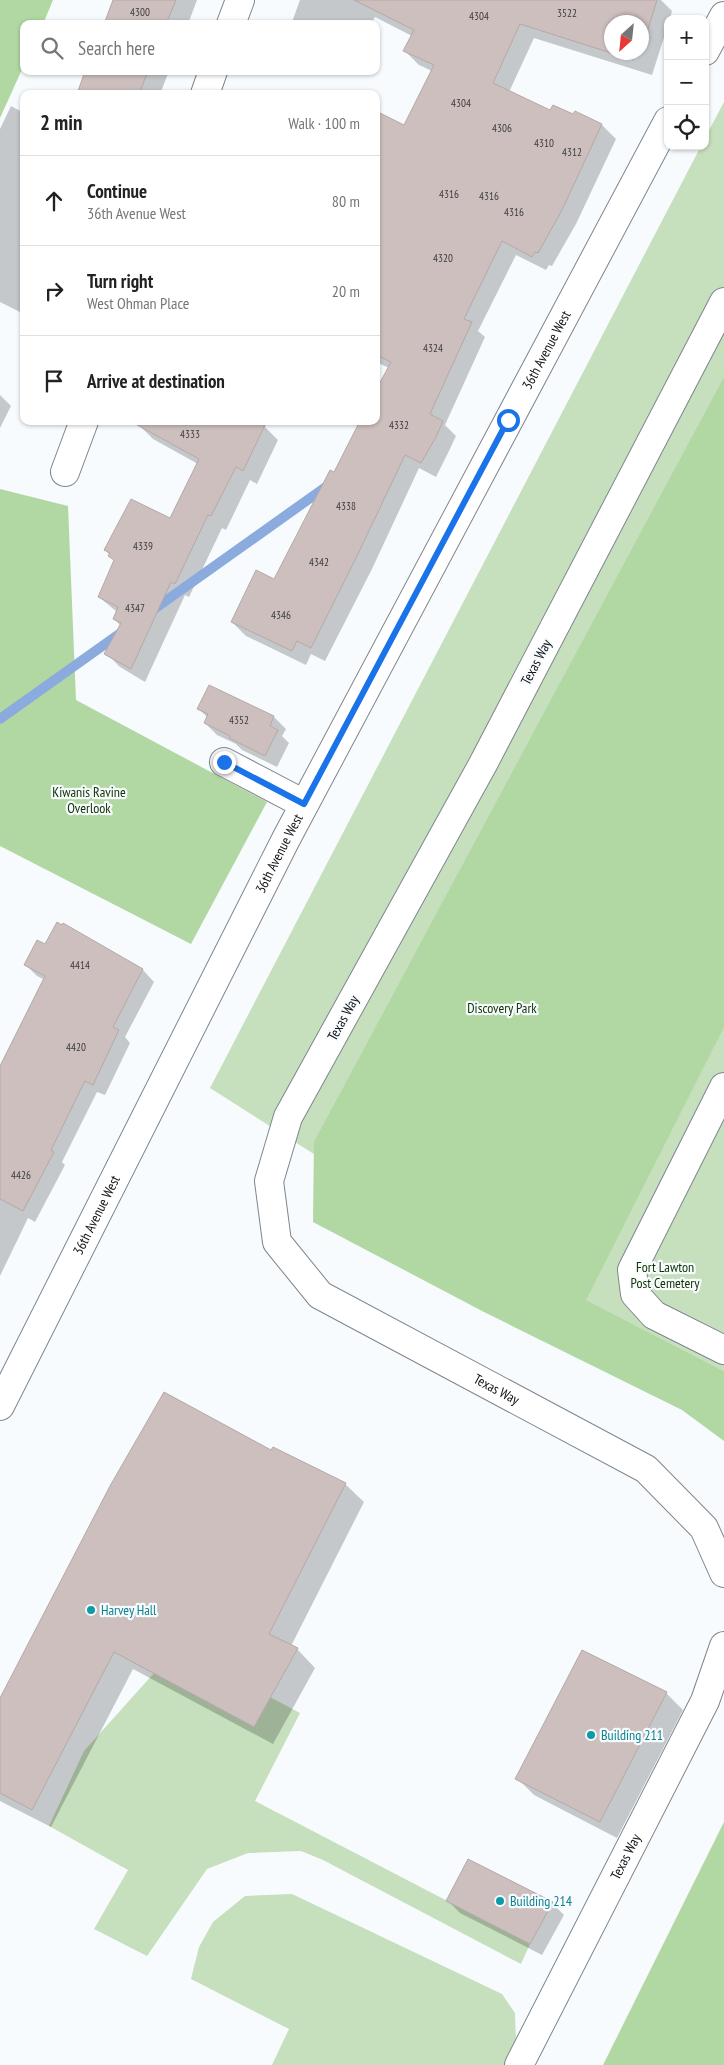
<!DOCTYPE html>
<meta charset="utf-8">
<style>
body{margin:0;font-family:"PT Sans Narrow",sans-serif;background:#f6f6f6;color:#222}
.controls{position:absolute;right:15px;top:15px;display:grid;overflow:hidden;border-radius:10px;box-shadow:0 1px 4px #0004}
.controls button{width:45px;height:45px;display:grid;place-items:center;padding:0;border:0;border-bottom:1px solid #e0e0e0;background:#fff;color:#222;font:25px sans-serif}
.compass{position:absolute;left:604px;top:15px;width:45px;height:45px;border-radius:50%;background:#fff;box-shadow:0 1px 4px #0004;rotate:207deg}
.stop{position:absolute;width:15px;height:15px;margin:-11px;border:4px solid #1a73e8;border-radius:50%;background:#fff}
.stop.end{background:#1a73e8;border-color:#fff;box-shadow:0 1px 5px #0008}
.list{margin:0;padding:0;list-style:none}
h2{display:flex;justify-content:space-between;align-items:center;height:65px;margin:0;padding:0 20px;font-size:21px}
h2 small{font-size:16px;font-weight:400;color:#767676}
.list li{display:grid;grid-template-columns:32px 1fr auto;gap:15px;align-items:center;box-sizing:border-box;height:90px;padding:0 20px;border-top:1px solid #e0e0e0}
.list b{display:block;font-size:19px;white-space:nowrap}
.list p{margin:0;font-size:16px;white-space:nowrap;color:#767676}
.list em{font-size:16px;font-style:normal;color:#767676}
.icon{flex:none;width:28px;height:28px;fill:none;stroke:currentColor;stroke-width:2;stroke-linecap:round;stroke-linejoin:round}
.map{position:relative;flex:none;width:724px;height:2065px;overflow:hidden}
.search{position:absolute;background:#fff;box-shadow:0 1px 4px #0004;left:20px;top:20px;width:360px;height:55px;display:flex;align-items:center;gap:12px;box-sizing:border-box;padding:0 18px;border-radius:10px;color:#767676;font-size:19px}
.panel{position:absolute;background:#fff;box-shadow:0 1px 4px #0004;left:20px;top:90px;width:360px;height:335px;border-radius:10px}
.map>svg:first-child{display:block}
</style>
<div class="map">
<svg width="724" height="2065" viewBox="0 0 724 2065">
<rect width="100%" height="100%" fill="#f7fbfe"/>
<g fill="#c6dfbd">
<path d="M724,102V1371L369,1189L210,1088L701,146H705V138Z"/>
<path d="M154,1673L270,1697L300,1713L255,1801L530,1944L521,1964L323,1860L301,1851L248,1853L207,1869L147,1956L94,1929L128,1870L49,1826L84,1751Z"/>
<path d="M292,1894L502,1994L515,2013L516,2042L504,2065H272L289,2029L191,1979L199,1947L213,1922L245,1896Z"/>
</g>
<g fill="#b1d7a2">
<path d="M0,0H53L43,24H24V65L0,118Z"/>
<path d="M724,377V1027L586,1300L724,1371V1441L682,1410L484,1312L313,1222L314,1142Z"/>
<path d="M0,489L68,506L76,700L267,802L191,944L0,846Z"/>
<path d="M724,1822V2065H603Z"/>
</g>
<g fill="#0003" fill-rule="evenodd">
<path d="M114,0H197L188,24H105Z"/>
<path d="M300,0H661L672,11L670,19H668V25L652,75L534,38L509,92L551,112L573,116L575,112L602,125L616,139L576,224L552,266L549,265L546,270L516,255L478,331L485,337L445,425L456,436L449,451L436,477L419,468L372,569L325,661L311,654L306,665L246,636L232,622L275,581L334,473L376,421L389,368L376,362V297L405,127L432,71L419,65L405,51L412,36L375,17L371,24H294L292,22ZM612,22H642V52H612Z"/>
<path d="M87,71H169L160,94H78Z"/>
<path d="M11,106L24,113V314L0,302V129Z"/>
<path d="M0,395L11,406L0,428Z"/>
<path d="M139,425L264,426L278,440L257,484L250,480L226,530L222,528L189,597L185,595L145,682L120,667L106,653L121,626L114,619L117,612L99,597L115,561L105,550L170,520L198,464L153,439Z"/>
<path d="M210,686L274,717L286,729L282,736L289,743L277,767L242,750L236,744L217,735L205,723L208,718L199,709Z"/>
<path d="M63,924L143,970L154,982L125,1037L130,1043L105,1095L97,1092L62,1162L65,1165L35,1222L28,1218L0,1276V1078L45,980L37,976L25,964L45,946Z"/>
<path d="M272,1452L345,1484L364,1502L291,1646L297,1649L315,1668L273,1744L133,1669L51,1827L0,1801V1701Z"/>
<path d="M666,1693L683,1710L617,1838L534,1795L517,1778Z"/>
<path d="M448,1901L552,1903L564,1915L542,1955L460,1913Z"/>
</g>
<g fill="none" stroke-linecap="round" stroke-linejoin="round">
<g stroke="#8babde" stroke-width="10">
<path d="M150,612L330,484"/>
<path d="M0,719L122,632"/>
</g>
</g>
<g fill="#ccbfbd" stroke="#b5a9a6">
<path d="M113,0H176L166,24H104Z"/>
<path d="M354,0H657L648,29L642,43V22H612V52H637L633,60L520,24L493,83L550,110L553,105L573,114L575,111L602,124L562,210L538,253L535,252L532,257L502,241L464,319L472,322L430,414L443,421L436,437L421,463L405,455L358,554L311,648L297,641L292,651L231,622L256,570L274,579L330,470L334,472L360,421H376V390L391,362L376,355V111L404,125L434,65L403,51L414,30Z"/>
<path d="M85,71H148L139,94H77Z"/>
<path d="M130,421H267L243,471L236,467L211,516L208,515L175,584L171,582L131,669L104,654L121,623L113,619L118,607L98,597L114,560L108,556L110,553L104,550L131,499L170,518L199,459Z"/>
<path d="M209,685L274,716L270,726L278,730L265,756L229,738L230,736L204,723L208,714L197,709Z"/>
<path d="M57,922L62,925L63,923L143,969L113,1027L119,1030L93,1085L85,1081L51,1150L54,1152L23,1211L0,1199V1066L45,976L24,965L37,940L45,944Z"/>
<path d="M164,1392L271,1450L273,1447L346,1483L269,1634L298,1648L254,1727L114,1652L32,1810L0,1793V1698L110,1486Z"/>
<path d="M582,1650L667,1692L600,1822L515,1779Z"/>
<path d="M468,1859L553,1902L530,1944L446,1901Z"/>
</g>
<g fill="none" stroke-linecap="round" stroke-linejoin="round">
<defs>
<g id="minor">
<path d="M231,24L240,0"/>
<path d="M705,51L724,16"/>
<path d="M205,94L213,71"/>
<path id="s1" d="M724,302L483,764L288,1117L269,1181L277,1242L320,1295L646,1469L704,1528L724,1573"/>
<path d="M65,472L84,421"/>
<path d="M224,762L304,804"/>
<path d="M724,1087L632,1270L635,1294L654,1315L724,1350"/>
<path id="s2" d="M0,1406L286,839L668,121"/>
<path id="s3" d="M519,2065L705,1701L724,1646"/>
</g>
</defs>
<use href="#minor" stroke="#7f868e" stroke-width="30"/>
<use href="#minor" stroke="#fff" stroke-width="28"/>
</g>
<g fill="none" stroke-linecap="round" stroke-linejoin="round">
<path stroke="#1a73e8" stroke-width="6" d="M224,762L304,804L508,420"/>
</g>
<g fill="#0f9aa8" stroke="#f7fbfe" stroke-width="2">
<circle cx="91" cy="1610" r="5"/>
<circle cx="591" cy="1735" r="5"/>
<circle cx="500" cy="1901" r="5"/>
</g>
<g text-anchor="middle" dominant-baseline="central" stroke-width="4.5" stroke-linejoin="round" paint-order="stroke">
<g font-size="11" fill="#3e3d3e">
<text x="140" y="12">4300</text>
<text x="567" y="13">3522</text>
<text x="479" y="16">4304</text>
<text x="461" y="103">4304</text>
<text x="502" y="128">4306</text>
<text x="544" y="143">4310</text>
<text x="572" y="152">4312</text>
<text x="449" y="194">4316</text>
<text x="489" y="196">4316</text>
<text x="514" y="212">4316</text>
<text x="443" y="258">4320</text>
<text x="433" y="348">4324</text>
<text x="399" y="425">4332</text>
<text x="190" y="434">4333</text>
<text x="346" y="506">4338</text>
<text x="143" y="546">4339</text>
<text x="319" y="562">4342</text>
<text x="135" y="608">4347</text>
<text x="281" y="615">4346</text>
<text x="239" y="720">4352</text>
<text x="80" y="965">4414</text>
<text x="76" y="1047">4420</text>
<text x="21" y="1175">4426</text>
</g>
<g font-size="14" fill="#0f1214" stroke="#f7fbfe">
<text stroke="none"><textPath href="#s2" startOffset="1189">36th Avenue West</textPath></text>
<text transform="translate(536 662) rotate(-62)">Texas Way</text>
<text stroke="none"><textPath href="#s2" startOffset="619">36th Avenue West</textPath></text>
<text transform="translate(343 1018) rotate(-61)">Texas Way</text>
<text stroke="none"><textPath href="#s2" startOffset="214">36th Avenue West</textPath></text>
<text stroke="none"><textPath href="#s1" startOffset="1321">Texas Way</textPath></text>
<text stroke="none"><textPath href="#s3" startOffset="234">Texas Way</textPath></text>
</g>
<g font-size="14" fill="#103300" stroke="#f7fbfe">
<text x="89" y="792">Kiwanis Ravine<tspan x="89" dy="16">Overlook</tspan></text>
<text x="502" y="1008">Discovery Park</text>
<text x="665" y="1267">Fort Lawton<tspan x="665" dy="16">Post Cemetery</tspan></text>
</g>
<g font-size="14" fill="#0d838f" stroke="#f7fbfe" text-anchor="start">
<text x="101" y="1610">Harvey Hall</text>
<text x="601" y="1735">Building 211</text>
<text x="510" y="1901">Building 214</text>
</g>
</g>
</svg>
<div class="controls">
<button>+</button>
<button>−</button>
<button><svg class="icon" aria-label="locate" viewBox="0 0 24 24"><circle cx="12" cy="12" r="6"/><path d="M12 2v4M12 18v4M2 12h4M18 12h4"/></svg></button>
</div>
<svg class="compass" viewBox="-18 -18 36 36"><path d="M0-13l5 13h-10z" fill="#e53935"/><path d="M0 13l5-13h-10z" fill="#767676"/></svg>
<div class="stop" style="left:508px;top:420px"></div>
<div class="stop end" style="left:224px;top:762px"></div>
<div class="search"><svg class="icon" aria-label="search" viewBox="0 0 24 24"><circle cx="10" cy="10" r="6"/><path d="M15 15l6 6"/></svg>Search here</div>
<section class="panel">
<h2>2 min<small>Walk · 100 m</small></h2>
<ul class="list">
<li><svg class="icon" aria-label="ahead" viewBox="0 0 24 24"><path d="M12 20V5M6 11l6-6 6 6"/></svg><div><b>Continue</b><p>36th Avenue West</p></div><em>80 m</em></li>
<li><svg class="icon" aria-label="right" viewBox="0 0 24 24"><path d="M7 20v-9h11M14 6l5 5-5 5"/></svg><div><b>Turn right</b><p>West Ohman Place</p></div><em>20 m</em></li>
<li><svg class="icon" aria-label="arrive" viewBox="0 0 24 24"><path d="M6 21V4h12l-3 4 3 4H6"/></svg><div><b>Arrive at destination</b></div></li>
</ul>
</section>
</div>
